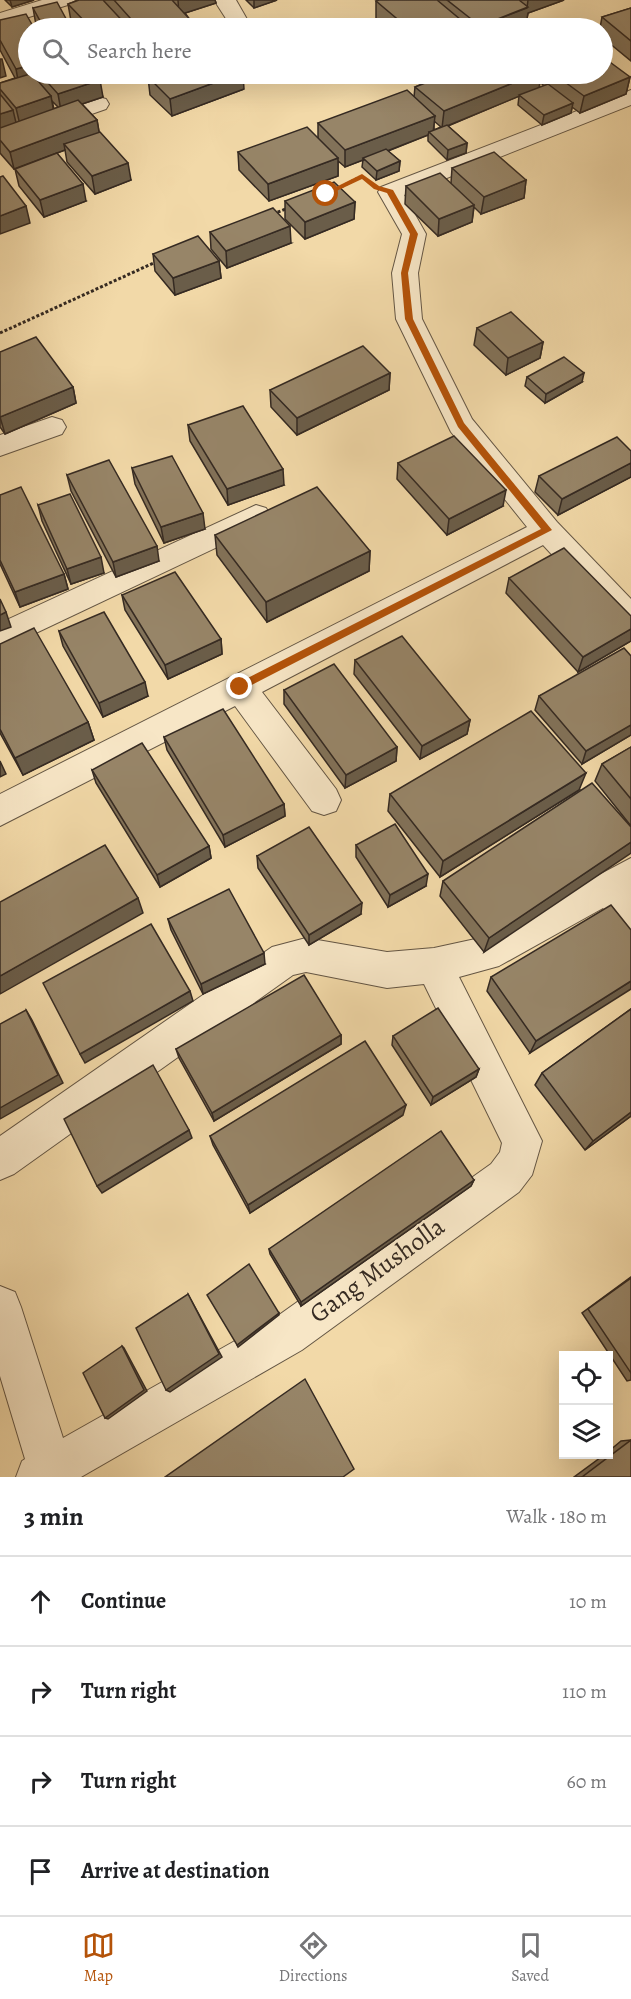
<!DOCTYPE html>
<meta charset="utf-8">
<style>
body{margin:0;font-family:Alegreya,serif;background:#f2f2f2;color:#202124}
.controls{position:absolute;right:18px;bottom:18px;display:grid;overflow:hidden;border-radius:0px;box-shadow:0 6px 24px #0002}
.controls button{width:54px;height:54px;display:grid;place-items:center;padding:0;border:0;border-bottom:2px solid #e0e0e0;background:#fff;color:#202124;font:30px sans-serif}
.stop{position:absolute;width:18px;height:18px;margin:-14px;border:4px solid #b45309;border-radius:50%;background:#fff}
.stop.end{background:#b45309;border-color:#fff;box-shadow:0 2px 6px #0008}
.list{margin:0;padding:0;list-style:none}
h2{display:flex;justify-content:space-between;align-items:center;height:78px;margin:0;padding:0 24px;font-size:26px}
h2 small{font-size:20px;font-weight:400;color:#757577}
.list li{display:grid;grid-template-columns:39px 1fr auto;gap:18px;align-items:center;box-sizing:border-box;height:90px;padding:0 24px;border-top:2px solid #e0e0e0}
.list b{display:block;font-size:22px;white-space:nowrap}
.list em{font-size:20px;font-style:normal;color:#757577}
.icon{flex:none;width:33px;height:33px;fill:none;stroke:currentColor;stroke-width:2;stroke-linecap:round;stroke-linejoin:round}
.map{position:relative;flex:none;width:631px;height:1477px;overflow:hidden}
.search{position:absolute;background:#fff;box-shadow:0 6px 24px #0002;left:18px;right:18px;top:18px;height:66px;display:flex;align-items:center;gap:15px;box-sizing:border-box;padding:0 21px;border-radius:33px;color:#757577;font-size:22px}
.sheet{height:438px;background:#fff}
nav{display:flex;justify-content:space-around;align-items:center;box-sizing:border-box;height:84px;border-top:2px solid #e0e0e0;background:#fff;font-size:16px;color:#757577}
nav a{display:grid;justify-items:center;gap:3px}
nav .on{color:#b45309}
.map>svg:first-child{display:block}
</style>
<div class="map">
<svg width="631" height="1477" viewBox="0 0 631 1477">
<rect width="100%" height="100%" fill="#f2d9a8"/>
<filter id="stains"><feTurbulence type="fractalNoise" baseFrequency=".00333" numOctaves="4"/><feColorMatrix values="0 0 0 0 .2 0 0 0 0 .09 0 0 0 0 .02 0 0 0 .5 -.17"/></filter>
<radialGradient id="worn" r=".72"><stop offset=".6" stop-color="#630" stop-opacity="0"/><stop offset="1" stop-color="#630" stop-opacity=".3"/></radialGradient>
<g fill="none" stroke-linecap="round" stroke-linejoin="round">
<defs>
<g id="minor">
<path d="M42,0H75L71,4L0,26V13Z"/>
<path d="M214,0H236L252,28H232Z"/>
<path d="M631,90V105L404,195L426,234L418,273L422,319L472,419L557,522L631,599V632L620,628L543,545L262,692L336,789L341,800L336,811L324,815L312,811L235,706L0,826V794L527,527L451,432L396,319L392,273L402,234L378,192L381,187Z"/>
<path d="M98,97L106,99L109,104L106,109L0,146V131Z"/>
<path d="M52,417L62,420L66,427L62,434L0,456V435Z"/>
<path d="M256,505L266,508L271,516L266,524L0,650V623Z"/>
<path d="M631,858V935L618,930L603,908L499,966L459,977L542,1141L532,1175L519,1192L302,1350L81,1477H16L22,1461L25,1459L0,1376V1286L15,1292L21,1307L63,1438L272,1320L491,1164L500,1152L502,1143L424,984L387,988L306,972L293,975L14,1174L0,1180V1136L272,947L306,938L387,952L434,948L480,938Z"/>
</g>
</defs>
<use href="#minor" stroke="#645644" stroke-width="2"/>
<g stroke="#352a22" stroke-width="3" stroke-dasharray="3 2" stroke-linecap="butt">
<path d="M337,189L360,177"/>
<path d="M273,214L288,208"/>
<path d="M0,333L158,261"/>
</g>
<use href="#minor" fill="#f7e6c6" fill-rule="evenodd"/>
</g>
<g fill="#827259" stroke="#352a22" stroke-width="1.5" fill-rule="evenodd">
<path d="M5,0H34L12,7Z"/>
<path d="M79,0H215L216,3L185,13L196,28H78L71,21L68,4Z"/>
<path d="M246,0H277L254,8Z"/>
<path d="M379,0H564L528,13L526,24L515,28H387L376,18V1Z"/>
<path d="M33,8L71,28H38L36,25Z"/>
<path d="M631,8V61L603,38V28H600L602,17Z"/>
<path d="M0,20L28,74H94L103,97L82,104L97,120L99,132L131,180L95,194L67,162L65,150L14,169L0,153V83L15,78L0,50ZM52,101L58,107L54,109Z"/>
<path d="M444,74H603L630,77L626,94L580,113L572,107L571,113L542,125L518,105L519,96L448,126L467,143L466,153L447,160L428,141V135L388,151L400,161L399,171L376,180L362,167L363,160L345,167L338,161V176L269,201L239,170L238,152L318,138V123L414,97L415,87L446,74ZM540,82L544,86L539,88ZM434,121L441,127L434,130Z"/>
<path d="M148,77L244,89L172,116L150,95Z"/>
<path d="M452,168L526,180L524,198L481,214L474,207L472,222L438,236L405,204L406,186L451,183Z"/>
<path d="M15,169L86,201L44,217L19,186Z"/>
<path d="M285,201L355,202L354,219L305,239L285,219Z"/>
<path d="M210,232L291,243L227,268L211,249Z"/>
<path d="M153,254L219,261L221,278L175,295L155,271Z"/>
<path d="M477,328L543,342L540,358L506,375L474,345Z"/>
<path d="M0,352L73,387L76,403L5,434L0,427Z"/>
<path d="M390,373L389,390L297,435L271,407L270,390Z"/>
<path d="M527,377L582,382L545,403L525,386Z"/>
<path d="M188,425L284,485L228,505L190,441Z"/>
<path d="M631,451V477L558,515L535,492L539,476Z"/>
<path d="M398,463L503,506L447,535L397,479Z"/>
<path d="M132,468L205,529L164,543L135,484Z"/>
<path d="M67,475L159,561L116,577L71,491Z"/>
<path d="M0,495L64,574L68,589L20,607L0,564Z"/>
<path d="M38,505L104,573L71,584L42,521Z"/>
<path d="M215,535L370,551L369,571L267,622L217,555Z"/>
<path d="M509,578L631,616V641L578,672L506,593Z"/>
<path d="M122,595L221,639L222,654L168,679L125,610Z"/>
<path d="M59,631L148,696L103,717L63,646Z"/>
<path d="M0,644L88,722L94,740L23,775L0,733Z"/>
<path d="M631,656V735L582,764L535,710L539,696Z"/>
<path d="M355,660L470,720L467,734L420,759L354,674Z"/>
<path d="M284,690L397,747L396,761L345,788L284,704Z"/>
<path d="M164,737L284,804L285,816L225,847L167,750Z"/>
<path d="M631,747V826L595,781L602,764Z"/>
<path d="M92,770L209,846L211,858L160,887L96,783Z"/>
<path d="M579,790L440,877L388,811L390,794Z"/>
<path d="M631,827L484,952L440,896L443,881Z"/>
<path d="M356,845L426,886L388,907L356,857Z"/>
<path d="M257,856L361,914L309,945L258,868Z"/>
<path d="M168,919L265,964L203,994L171,930Z"/>
<path d="M631,930L530,1053L487,991L491,977Z"/>
<path d="M631,1009V1116L585,1150L535,1085L542,1073Z"/>
<path d="M341,1035V1044L214,1121L179,1058L176,1049Z"/>
<path d="M393,1036L479,1069L476,1077L431,1105L392,1045Z"/>
<path d="M403,1115L250,1213L213,1145L210,1136Z"/>
<path d="M474,1180L471,1186L301,1306L270,1254L269,1249Z"/>
<path d="M631,1277V1380L627,1381L582,1313Z"/>
<path d="M631,1440V1477H574L604,1455H609V1451L621,1441Z"/>
</g>
<g fill="#6a5d49" stroke="#352a22" stroke-width="1.5">
<path d="M10,0H34L12,7Z"/>
<path d="M178,0H215L216,3L179,15Z"/>
<path d="M254,0H277L254,8Z"/>
<path d="M528,0H564L528,13L526,24L515,28H479L480,26L527,8Z"/>
<path d="M461,20L460,28H437Z"/>
<path d="M195,25L196,28H184Z"/>
<path d="M0,59H2L6,76L0,78Z"/>
<path d="M28,66V74H39L40,81L19,86L16,69Z"/>
<path d="M238,74H243L244,89L172,116L170,99Z"/>
<path d="M535,74H541L539,88L442,128L444,111Z"/>
<path d="M630,77L626,94L580,113L584,96Z"/>
<path d="M100,80L103,97L61,111L58,94Z"/>
<path d="M51,96L54,113L20,125L16,108Z"/>
<path d="M573,103L571,113L542,125L544,115Z"/>
<path d="M13,110L17,127L0,133V114Z"/>
<path d="M435,116L433,133L429,132L428,135L364,160L363,158V160L345,167V150Z"/>
<path d="M97,120L100,137L64,144L65,150L14,169L10,152Z"/>
<path d="M467,143L466,153L447,160L448,150Z"/>
<path d="M338,158V176L269,201L268,184Z"/>
<path d="M400,161L399,171L376,180L377,171Z"/>
<path d="M128,163L131,180L95,194L92,176Z"/>
<path d="M526,180L524,198L481,214L484,197Z"/>
<path d="M83,184L86,201L44,217L40,200Z"/>
<path d="M355,202L354,219L305,239V222Z"/>
<path d="M474,205L472,222L438,236L439,219Z"/>
<path d="M26,206L30,223L0,234V216Z"/>
<path d="M290,226L291,243L227,268L226,251Z"/>
<path d="M219,261L221,278L175,295L173,278Z"/>
<path d="M543,342L540,358L506,375L508,358Z"/>
<path d="M390,373L389,390L297,435V418Z"/>
<path d="M584,373L582,382L545,403L546,394Z"/>
<path d="M73,387L76,403L5,434L0,417Z"/>
<path d="M631,463V477L558,515L562,499Z"/>
<path d="M283,469L284,485L228,505L227,489Z"/>
<path d="M506,490L503,506L447,535L449,519Z"/>
<path d="M203,513L205,529L164,543L161,527Z"/>
<path d="M157,546L159,561L116,577L113,562Z"/>
<path d="M370,551L369,571L267,622L266,602Z"/>
<path d="M101,557L104,573L71,584L67,569Z"/>
<path d="M64,574L68,589L20,607L15,592Z"/>
<path d="M6,612L11,627L0,631V615Z"/>
<path d="M631,629V641L578,672L583,657Z"/>
<path d="M221,639L222,654L168,679L165,665Z"/>
<path d="M145,682L148,696L103,717L99,703Z"/>
<path d="M470,720L467,734L420,759L422,746Z"/>
<path d="M88,722L94,740L23,775L15,758Z"/>
<path d="M631,725V735L582,764L586,751Z"/>
<path d="M397,747L396,761L345,788L346,775Z"/>
<path d="M0,761L6,774L0,777Z"/>
<path d="M586,773L579,790L440,877L443,861Z"/>
<path d="M284,804L285,816L225,847L223,835Z"/>
<path d="M631,842V853L484,952L489,938Z"/>
<path d="M209,846L211,858L160,887L157,875Z"/>
<path d="M428,874L426,886L388,907L390,895Z"/>
<path d="M138,898L143,913L0,994V976Z"/>
<path d="M362,903L361,914L309,945V935Z"/>
<path d="M264,953L265,964L203,994L201,984Z"/>
<path d="M631,981V989L530,1053L536,1041Z"/>
<path d="M190,991L193,1001L85,1063L80,1054Z"/>
<path d="M26,1010L32,1020L63,1083L0,1119V1108Z"/>
<path d="M341,1035V1044L214,1121L212,1113Z"/>
<path d="M479,1069L476,1077L431,1105L433,1097Z"/>
<path d="M406,1105L403,1115L250,1213L248,1205Z"/>
<path d="M631,1112V1116L585,1150L593,1141Z"/>
<path d="M189,1130L192,1138L102,1193L97,1186Z"/>
<path d="M474,1180L471,1186L301,1306V1302Z"/>
<path d="M188,1294L222,1357L170,1392L166,1390Z"/>
<path d="M279,1313V1315L238,1347L237,1345Z"/>
<path d="M122,1346L124,1348L147,1391L108,1419L105,1418Z"/>
</g>
<g fill="#978568" stroke="#352a22" stroke-width="1.5">
<path d="M79,0H103L129,28H91L68,4Z"/>
<path d="M114,0H172L195,25L184,28H139Z"/>
<path d="M379,0H437L461,20L437,28H408L376,1Z"/>
<path d="M447,0H519L528,7L480,26Z"/>
<path d="M57,2L71,28H44L33,8Z"/>
<path d="M631,8V41L602,17Z"/>
<path d="M26,14L34,28H28V66L16,69L0,40V20Z"/>
<path d="M603,57L630,77L584,96L554,74H603Z"/>
<path d="M30,74H32L51,96L16,108L0,89V83Z"/>
<path d="M40,74H94L100,80L58,94Z"/>
<path d="M159,74H238L170,99L148,77Z"/>
<path d="M448,74H535L444,111L415,87Z"/>
<path d="M548,84L573,103L544,115L519,95Z"/>
<path d="M407,90L435,116L345,150L318,123Z"/>
<path d="M0,94L13,110L0,114Z"/>
<path d="M78,100L97,120L10,152L0,140V128Z"/>
<path d="M447,125L467,143L448,150L429,132Z"/>
<path d="M307,127L338,158L268,184L238,152Z"/>
<path d="M100,132L128,163L92,176L64,144Z"/>
<path d="M386,149L400,161L377,171L363,158Z"/>
<path d="M494,152L526,180L484,197L452,168Z"/>
<path d="M57,153L83,184L40,200L15,169Z"/>
<path d="M440,173L474,205L439,219L406,186Z"/>
<path d="M3,176L26,206L0,216V177Z"/>
<path d="M334,182L355,202L305,222L285,201Z"/>
<path d="M273,208L290,226L226,251L210,232Z"/>
<path d="M198,236L219,261L173,278L153,254Z"/>
<path d="M511,312L543,342L508,358L477,328Z"/>
<path d="M36,337L73,387L0,417V352Z"/>
<path d="M363,346L390,373L297,418L270,390Z"/>
<path d="M564,357L584,373L546,394L527,377Z"/>
<path d="M243,406L283,469L227,489L188,425Z"/>
<path d="M454,436L506,490L449,519L398,463Z"/>
<path d="M617,437L631,451V463L562,499L539,476Z"/>
<path d="M172,456L203,513L161,527L132,468Z"/>
<path d="M109,460L157,546L113,562L67,475Z"/>
<path d="M21,487L64,574L15,592L0,560V495Z"/>
<path d="M317,487L370,551L266,602L215,535Z"/>
<path d="M70,494L101,557L67,569L38,505Z"/>
<path d="M564,548L631,616V629L583,657L509,578Z"/>
<path d="M175,572L221,639L165,665L122,595Z"/>
<path d="M0,599L6,612L0,615Z"/>
<path d="M104,612L145,682L99,703L59,631Z"/>
<path d="M34,628L88,722L15,758L0,729V644Z"/>
<path d="M402,636L470,720L422,746L355,660Z"/>
<path d="M624,648L631,656V725L586,751L539,696Z"/>
<path d="M334,664L397,747L346,775L284,690Z"/>
<path d="M223,709L284,804L223,835L164,737Z"/>
<path d="M531,711L586,773L443,861L390,794Z"/>
<path d="M142,743L209,846L157,875L92,770Z"/>
<path d="M631,747V799L602,764Z"/>
<path d="M592,783L631,827V842L489,938L443,881Z"/>
<path d="M395,824L428,874L390,895L356,845Z"/>
<path d="M309,827L362,903L309,935L257,856Z"/>
<path d="M105,845L138,898L0,976V902Z"/>
<path d="M229,889L264,953L201,984L168,919Z"/>
<path d="M611,905L631,930V981L536,1041L491,977Z"/>
<path d="M151,924L190,991L80,1054L43,983Z"/>
<path d="M304,975L341,1035L212,1113L176,1049Z"/>
<path d="M438,1008L479,1069L433,1097L393,1036Z"/>
<path d="M631,1009V1112L593,1141L542,1073Z"/>
<path d="M26,1010L58,1075L0,1108V1024Z"/>
<path d="M365,1041L406,1105L248,1205L210,1136Z"/>
<path d="M153,1065L189,1130L97,1186L64,1119Z"/>
<path d="M441,1131L474,1180L301,1302L269,1249Z"/>
<path d="M249,1264L279,1313L237,1345L207,1295Z"/>
<path d="M631,1278V1373L588,1309Z"/>
<path d="M188,1294L219,1354L166,1390L136,1328Z"/>
<path d="M122,1346L144,1390L105,1418L83,1373Z"/>
<path d="M305,1379L354,1469L343,1477H165Z"/>
<path d="M631,1440V1477H582Z"/>
</g>
<path fill="#b45309" d="M362,174L379,186L393,190L418,234L408,273L413,319L464,423L552,530L240,691L236,690V684L541,529L458,427L405,319L401,273L410,234L387,193L374,189L362,179L328,195L322,194Z"/>
<g text-anchor="middle" dominant-baseline="central" stroke-width="5" stroke-linejoin="round" paint-order="stroke">
<g font-size="26" fill="#352a22" stroke="#f7e6c6">
<text transform="translate(377 1270) rotate(-36)">Gang Musholla</text>
</g>
</g>
<rect width="100%" height="100%" filter="url(#stains)"/>
<rect width="100%" height="100%" fill="url(#worn)"/>
</svg>
<div class="controls">
<button><svg class="icon" aria-label="locate" viewBox="0 0 24 24"><circle cx="12" cy="12" r="6"/><path d="M12 2v4M12 18v4M2 12h4M18 12h4"/></svg></button>
<button><svg class="icon" aria-label="layers" viewBox="0 0 24 24"><path d="M12 4l9 5-9 5-9-5zM3 14l9 5 9-5"/></svg></button>
</div>
<div class="stop" style="left:326px;top:194px"></div>
<div class="stop end" style="left:240px;top:687px"></div>
<div class="search"><svg class="icon" aria-label="search" viewBox="0 0 24 24"><circle cx="10" cy="10" r="6"/><path d="M15 15l6 6"/></svg>Search here</div>
</div>
<section class="sheet">
<h2>3 min<small>Walk · 180 m</small></h2>
<ul class="list">
<li><svg class="icon" aria-label="ahead" viewBox="0 0 24 24"><path d="M12 20V5M6 11l6-6 6 6"/></svg><div><b>Continue</b></div><em>10 m</em></li>
<li><svg class="icon" aria-label="right" viewBox="0 0 24 24"><path d="M7 20v-9h11M14 6l5 5-5 5"/></svg><div><b>Turn right</b></div><em>110 m</em></li>
<li><svg class="icon" aria-label="right" viewBox="0 0 24 24"><path d="M7 20v-9h11M14 6l5 5-5 5"/></svg><div><b>Turn right</b></div><em>60 m</em></li>
<li><svg class="icon" aria-label="arrive" viewBox="0 0 24 24"><path d="M6 21V4h12l-3 4 3 4H6"/></svg><div><b>Arrive at destination</b></div></li>
</ul>
</section>
<nav>
<a class="on"><svg class="icon" aria-label="map" viewBox="0 0 24 24"><path d="M3 6l6-2 6 2 6-2v14l-6 2-6-2-6 2zM9 4v14M15 6v14"/></svg>Map</a>
<a><svg class="icon" aria-label="directions" viewBox="0 0 24 24"><path d="M12 3l9 9-9 9-9-9zM9 14v-3h6M13 9l2 2-2 2"/></svg>Directions</a>
<a><svg class="icon" aria-label="saved" viewBox="0 0 24 24"><path d="M7 4h10v16l-5-4-5 4z"/></svg>Saved</a>
</nav>
